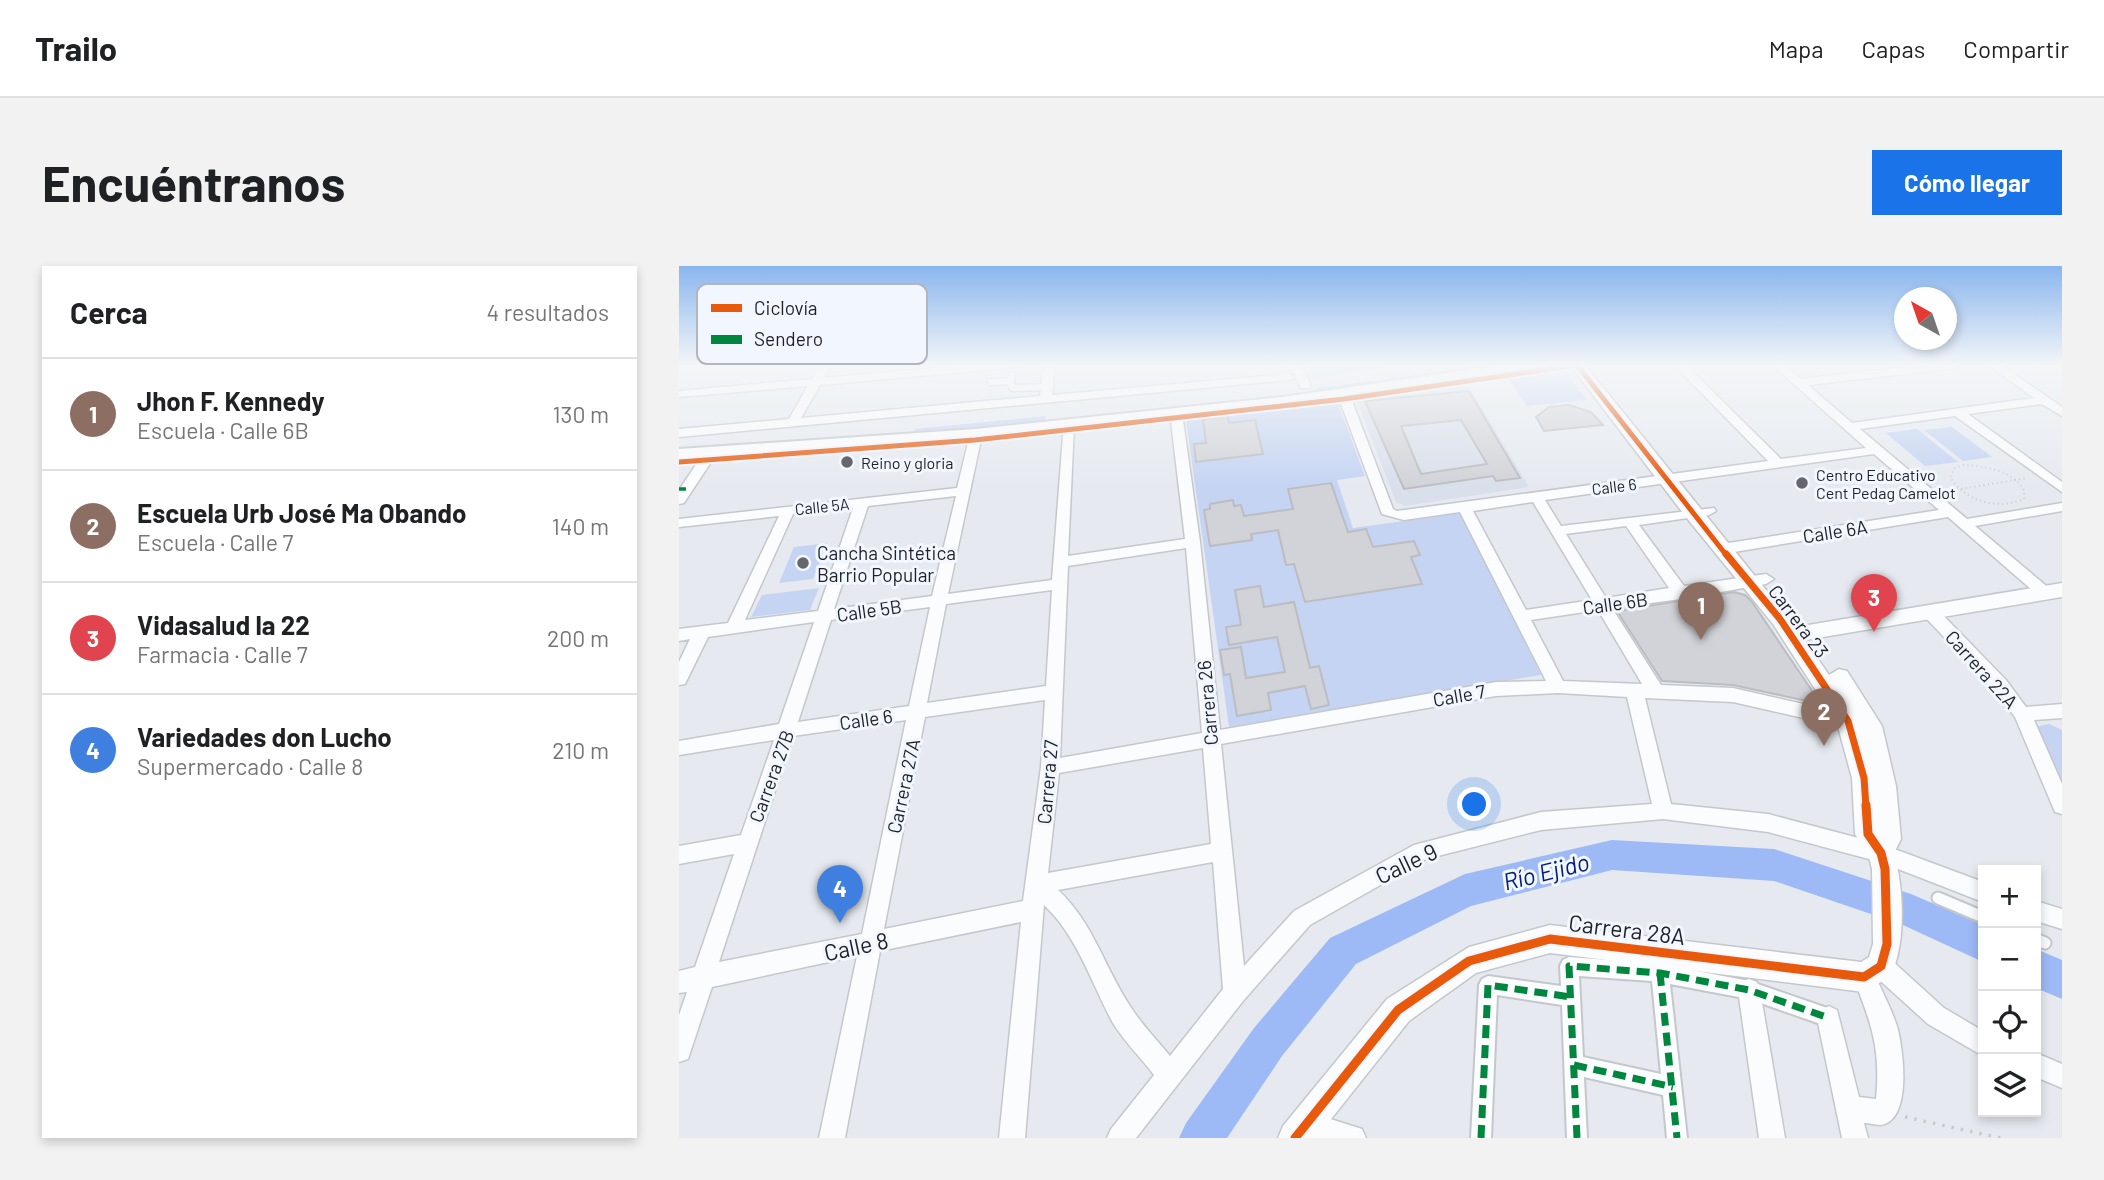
<!DOCTYPE html>
<html lang="es">
<meta charset="utf-8">
<style>
body{margin:0;font-family:Barlow,sans-serif;background:#f2f2f2;color:#202124}
.controls{position:absolute;right:21px;bottom:21px;display:grid;overflow:hidden;border-radius:0px;box-shadow:0 4px 10px #0003}
.controls button{width:63px;height:63px;display:grid;place-items:center;padding:0;border:0;border-bottom:2px solid #e0e0e0;background:#fff;color:#202124;font:35px sans-serif}
.compass{position:absolute;left:1215px;top:21px;width:63px;height:63px;border-radius:50%;background:#fff;box-shadow:0 4px 10px #0003;rotate:320deg}
.you{position:absolute;left:796px;top:539px;width:24px;height:24px;margin:-18px;border:5px solid #fff;border-radius:50%;background:#1a73e8;box-shadow:0 0 0 10px #1a73e833}
.badge{display:grid;place-items:center;width:46px;height:46px;border-radius:50%;background:#1a73e8;color:#fff;font-size:23px;font-weight:700}
.pin{position:absolute;translate:-50% -58px;filter:drop-shadow(0 2px 4px #0008)}
.pin::after{content:'';position:absolute;top:37px;width:24px;height:21px;background:inherit;clip-path:polygon(0 0,100% 0,50% 100%)}
.list{margin:0;padding:0;list-style:none}
h2{display:flex;justify-content:space-between;align-items:center;height:91px;margin:0;padding:0 28px;font-size:30px}
h2 small{font-size:23px;font-weight:400;color:#757577}
.list li{display:grid;grid-template-columns:46px 1fr auto;gap:21px;align-items:center;box-sizing:border-box;height:112px;padding:0 28px;border-top:2px solid #e0e0e0}
.list b{display:block;font-size:26px;white-space:nowrap}
.list p{margin:0;font-size:23px;white-space:nowrap;color:#757577}
.list em{font-size:23px;font-style:normal;color:#757577}
.icon{flex:none;width:38px;height:38px;fill:none;stroke:currentColor;stroke-width:2;stroke-linecap:round;stroke-linejoin:round}
.map{position:relative;flex:none;width:1383px;height:872px;overflow:hidden;border-radius:0px}
header{display:flex;align-items:center;gap:42px;box-sizing:border-box;height:98px;padding:0 35px;background:#fff;border-bottom:2px solid #e0e0e0}
header strong{font-size:33px}
nav{display:flex;gap:38px;margin-inline-start:auto;font-size:24px}
.intro{display:flex;align-items:center;justify-content:space-between;box-sizing:border-box;height:168px;padding:0 42px}
h1{margin:0;font-size:49px}
.button{padding:18px 32px;border-radius:0px;background:#1a73e8;color:#fff;font-size:24px;font-weight:700}
main{display:flex;gap:42px;padding:0 42px}
aside{flex:1;background:#fff;border-radius:0px;box-shadow:0 4px 10px #0003}
.map>svg:first-child{display:block}
</style>
<header>
<strong>Trailo</strong>
<nav><a>Mapa</a><a>Capas</a><a>Compartir</a></nav>
</header>
<div class="intro"><h1>Encuéntranos</h1><a class="button">Cómo llegar</a></div>
<main>
<aside>
<h2>Cerca<small>4 resultados</small></h2>
<ul class="list">
<li><span class="badge" style="background:#8d6e63">1</span><div><b>Jhon F. Kennedy</b><p>Escuela · Calle 6B</p></div><em>130 m</em></li>
<li><span class="badge" style="background:#8d6e63">2</span><div><b>Escuela Urb José Ma Obando</b><p>Escuela · Calle 7</p></div><em>140 m</em></li>
<li><span class="badge" style="background:#e0444e">3</span><div><b>Vidasalud la 22</b><p>Farmacia · Calle 7</p></div><em>200 m</em></li>
<li><span class="badge" style="background:#3f7fe0">4</span><div><b>Variedades don Lucho</b><p>Supermercado · Calle 8</p></div><em>210 m</em></li>
</ul>
</aside>
<div class="map">
<svg width="1383" height="872" viewBox="0 0 1383 872">
<rect width="100%" height="100%" fill="#e6eaf0"/>
<path fill="#d9dfeb" d="M790,120L850,221L726,240L717,236L677,133Z"/>
<g fill="#c5d4f3">
<path d="M629,99H723L635,112Z"/>
<path d="M807,99H828L640,127L639,122Z"/>
<path d="M887,106L908,134L848,140L830,113Z"/>
<path d="M659,137L686,210L658,214L674,262L783,247L862,409L550,461L507,154Z"/>
<path d="M367,150L365,158L235,166L236,163Z"/>
<path d="M1273,161L1313,191L1284,195L1245,164Z"/>
<path d="M1238,163L1279,196L1246,200L1207,167Z"/>
<path d="M148,277L134,313L100,317L115,281Z"/>
<path d="M140,322L131,344L72,351L83,329Z"/>
<path d="M1370,458L1383,464V527L1355,461Z"/>
</g>
<g fill="none" stroke-linecap="round" stroke-linejoin="round">
<g fill="#9dbaf6" fill-rule="evenodd">
<path d="M933,574L1095,583L1232,628L1304,659V696L1224,659L1095,615L933,604L792,640L677,698L603,790L548,872H500L507,857L575,762L651,672L786,608Z"/>
<path d="M1357,683L1383,694V733L1357,722Z"/>
</g>
</g>
<g fill="#d1d3d8" stroke="#bbbdc1" stroke-width="2" fill-rule="evenodd">
<path d="M790,125L841,212L817,215L814,210L725,223L686,135ZM782,154L808,198L742,208L722,160Z"/>
<path d="M890,139L912,146L924,159L865,165L857,151L870,141Z"/>
<path d="M549,150L550,157L576,154L584,188L517,196L515,178L527,177L524,153Z"/>
<path d="M652,217L669,266L687,263L694,281L735,275L741,289L732,291L743,318L626,336L615,298L607,299L599,264L572,268L573,274L531,280L525,244L531,243V238L554,234L555,240L562,239L565,250L614,243L609,223Z"/>
<path d="M581,320L585,341L615,336L631,402L640,400L650,439L632,443L626,420L589,427L592,444L558,450L551,408L545,409L541,384L562,381L567,412L606,406L598,371L550,379L547,361L562,359L556,324Z"/>
<path d="M1055,326L1066,329L1073,336L1142,438L1054,419L983,415L938,345Z"/>
</g>
<g fill="none" stroke-linecap="round" stroke-linejoin="round">
<defs>
<g id="service-far1">
<path d="M333,109L331,117L334,122L368,121"/>
<path d="M312,116L332,115"/>
</g>
<g id="service">
<path d="M1259,632L1304,651"/>
<path d="M1357,673L1366,677"/>
</g>
<path id="pedestrian" d="M890,691L981,698L1070,715L1157,745L1159,752L1157,759L1150,761L1070,733L991,718L1008,872H988L984,829L905,811L908,872H888L883,739L818,729L812,872H792L800,719L803,713L809,710L882,720L881,700L884,694ZM900,710L973,715L982,808L904,791Z"/>
<g id="minor">
<path d="M141,99H152L145,112L287,99H335L330,102L141,119L122,152L361,130L365,99H376L373,129L610,108L616,111L610,114L0,171V163L110,153L129,120L0,131V125L133,113Z"/>
<path d="M607,99C624,99 626,105 632,120L630,122H622L615,107Z"/>
<path d="M995,99H1007L1102,193L1187,182L1093,99H1105L1122,113L1244,99H1282L1277,102L1129,119L1173,157L1355,132L1309,99H1322L1383,141V150L1363,138L1289,148L1383,216V226L1276,150L1181,163L1288,253L1383,237V245L1296,260L1371,323L1374,327L1366,332L1361,331L1269,251L1043,288L1036,283L1043,278L1260,244L1195,188L866,234L882,260L1035,242L1037,245L1030,249L960,259L1005,320L1087,308L1095,313L1087,318L1002,333L933,342L982,419L1054,422L1177,450L1183,452L1186,457L1183,462L1177,464L1054,436L966,432L992,538L1089,548L1202,578L1304,616V636L1201,596L1089,566L984,553L862,564L747,593L631,659L564,735L457,872H428L432,863L475,809C462,792 445,775 434,757C412,717 399,671 365,639L346,872H320L342,656L201,685L166,872H140L178,690L33,721L9,793L0,796V749L8,726L0,727V705L16,701L55,588L0,598V580L62,569L95,474L0,489V475L100,458L135,356L29,371L6,418L0,419V396L11,373L0,375V363L49,357L100,250L0,261V253L278,222L291,169L297,165L303,169L269,328L373,314L385,156L395,159L389,290L506,273L491,147L497,143L503,147L521,276L541,464L817,416L867,415L781,246L725,254L703,248L658,127L664,124L670,127L714,243L718,245L1089,195ZM277,230L253,330L155,343L189,240ZM854,236L913,334L847,344L794,245ZM174,242L139,345L66,354L114,248ZM947,260L990,322L927,332L887,268ZM507,282L523,467L381,492L389,300ZM373,324L367,420L248,437L267,338ZM251,341L230,440L119,456L152,354ZM919,344L963,418L884,415L852,354ZM879,427L948,431L973,538L862,546L735,579L615,645L565,700L542,478L817,430ZM366,434L362,501L344,635L205,663L246,451ZM227,454L183,668L40,696L114,470ZM524,482L532,578L369,607L380,507ZM534,596L544,723L491,790C478,774 464,760 453,743C426,704 415,657 379,624Z"/>
<path d="M32,183L38,187L5,237L0,238V224L27,184Z"/>
<path d="M1251,341L1257,342L1327,414L1347,441L1383,438V452L1355,454L1383,518V548L1376,546L1336,451L1315,424L1245,350L1243,346L1245,342Z"/>
<path d="M1357,635L1383,643V663L1357,655Z"/>
<path d="M1202,689L1210,692L1265,742L1304,765V790L1249,758L1196,710C1204,726 1212,743 1218,760C1224,781 1234,854 1202,859C1197,859 1190,857 1185,857L1189,872H1163L1138,752L1142,744L1150,740L1158,744L1180,831L1197,833C1202,783 1192,756 1174,711L1177,703L1185,700L1192,702L1194,692Z"/>
<path d="M1070,713L1078,716L1081,724L1106,872H1080L1059,724L1062,716Z"/>
<path d="M1357,787L1383,798V822L1357,811Z"/>
<path d="M626,845L683,863L687,872H630L617,867L613,858L617,849Z"/>
</g>
<path id="tertiary" d="M891,99H906L1117,361L1383,317V331L1126,374L1150,409L1160,403L1168,405L1203,460L1217,520L1222,573L1215,587C1225,623 1227,676 1212,710L1185,726L871,687L797,707L730,755L637,872H599L604,860L708,733L790,681L871,659L1182,696L1190,691L1194,678L1193,603L1190,591L1176,568L1173,512L1158,457L1094,358L1007,251Z"/>
<path id="secondary" d="M824,99H870L862,104L603,141L297,175L0,195V183L297,163L603,131Z"/>
</defs>
<use href="#service-far1" stroke="#c4c7cb" stroke-width="9"/>
<use href="#service" stroke="#c4c7cb" stroke-width="15"/>
<use href="#pedestrian" stroke="#c4c7cb" stroke-width="4"/>
<use href="#minor" stroke="#c4c7cb" stroke-width="3"/>
<use href="#tertiary" stroke="#c4c7cb" stroke-width="3"/>
<use href="#secondary" stroke="#c4c7cb" stroke-width="4"/>
<g stroke="#c8c9cb" stroke-width="2" stroke-dasharray="1 3.5" stroke-linecap="butt">
<path d="M1284,199C1306,200 1333,204 1345,224V233C1318,244 1287,236 1271,211L1276,202Z"/>
<path d="M1269,225L1349,212"/>
</g>
<path stroke="#c8c9cb" stroke-width="3.5" stroke-dasharray="2.5 7" stroke-linecap="butt" d="M1226,851L1322,872"/>
<use href="#service-far1" stroke="#fbfcfd" stroke-width="6"/>
<use href="#service" stroke="#fbfcfd" stroke-width="11"/>
<use href="#pedestrian" fill="#fbfcfd" fill-rule="evenodd"/>
<use href="#minor" fill="#fbfcfd" fill-rule="evenodd"/>
<use href="#tertiary" fill="#fbfcfd" fill-rule="evenodd"/>
<use href="#secondary" fill="#fbfcfd" fill-rule="evenodd"/>
<path stroke="#00873e" stroke-width="3.5" stroke-dasharray="8 3.5" stroke-linecap="butt" d="M0,223H7"/>
<g stroke="#00873e" stroke-width="7" stroke-dasharray="13 7" stroke-linecap="butt">
<path d="M981,707L998,872"/>
<path d="M895,799L994,821"/>
<path d="M802,872L809,719L892,731"/>
<path d="M898,872L890,700L981,707L1070,724L1150,752"/>
</g>
<defs>
<g id="cycleway-far2">
<path d="M898,99L1048,290"/>
<path d="M0,196L296,174L665,133L899,99"/>
</g>
<path id="cycleway-far1" d="M1047,288L1101,353L1169,455L1185,512L1187,541"/>
<path id="cycleway" d="M616,872L719,744L790,695L871,673L1185,711L1202,700L1208,678L1206,603L1202,587L1189,568L1187,539"/>
</defs>
<use href="#cycleway-far2" stroke="#f2f6fe" stroke-width="9"/>
<use href="#cycleway-far1" stroke="#f2f6fe" stroke-width="11"/>
<use href="#cycleway" stroke="#f2f6fe" stroke-width="13"/>
<use href="#cycleway-far2" stroke="#e8590c" stroke-width="5"/>
<use href="#cycleway-far1" stroke="#e8590c" stroke-width="7"/>
<use href="#cycleway" stroke="#e8590c" stroke-width="9"/>
</g>
<linearGradient id="sky" x2="0" y2="1"><stop stop-color="#8ab6ee"/><stop offset="0.45" stop-color="#f4f6f8"/><stop offset="1" stop-color="#f4f6f8" stop-opacity="0"/></linearGradient>
<rect width="1383" height="221" fill="url(#sky)"/>
<g fill="#65676c" stroke="#f2f6fe" stroke-width="2.5">
<circle cx="168" cy="196" r="7"/>
<circle cx="1123" cy="217" r="7"/>
<circle cx="124" cy="297" r="7"/>
</g>
<g text-anchor="middle" dominant-baseline="central" stroke-width="6" stroke-linejoin="round" paint-order="stroke">
<g font-size="16" fill="#1f2125" stroke="#f2f6fe" text-anchor="start">
<text x="182" y="196">Reino y gloria</text>
<text x="1137" y="208">Centro Educativo<tspan x="1137" dy="18">Cent Pedag Camelot</tspan></text>
</g>
<g font-size="16" fill="#1f2125" stroke="#f2f6fe">
<text transform="translate(935 220) rotate(-7)">Calle 6</text>
<text transform="translate(143 240) rotate(-6)">Calle 5A</text>
</g>
<g font-size="19" fill="#1f2125" stroke="#f2f6fe">
<text transform="translate(1156 265) rotate(-9)">Calle 6A</text>
<text transform="translate(936 337) rotate(-8)">Calle 6B</text>
<text transform="translate(190 344) rotate(-8)">Calle 5B</text>
<text transform="translate(1120 355) rotate(53)">Carrera 23</text>
<text transform="translate(1303 403) rotate(48)">Carrera 22A</text>
<text transform="translate(780 429) rotate(-10)">Calle 7</text>
<text transform="translate(528 437) rotate(-95)">Carrera 26</text>
<text transform="translate(187 453) rotate(-8)">Calle 6</text>
<text transform="translate(92 510) rotate(-70)">Carrera 27B</text>
<text transform="translate(368 516) rotate(-85)">Carrera 27</text>
<text transform="translate(224 520) rotate(-78)">Carrera 27A</text>
</g>
<g font-size="19" fill="#1f2125" stroke="#f2f6fe" text-anchor="start">
<text x="138" y="286">Cancha Sintética<tspan x="138" dy="22">Barrio Popular</tspan></text>
</g>
<g font-size="23" fill="#1f2125" stroke="#f2f6fe">
<text transform="translate(727 597) rotate(-25)">Calle 9</text>
<text transform="translate(948 663) rotate(7)">Carrera 28A</text>
<text transform="translate(177 680) rotate(-12)">Calle 8</text>
</g>
<g font-size="24" font-style="italic" fill="#04207e" stroke="#f2f6fe">
<text transform="translate(867 605) rotate(-14)">Río Ejido</text>
</g>
</g>
<rect x="18" y="18" width="230" height="80" rx="10" fill="#f2f6fe" stroke="#b3b6bd" stroke-width="2"/>
<rect x="32" y="38" width="31" height="8" fill="#e8590c"/>
<rect x="32" y="69" width="31" height="9" fill="#00873e"/>
<g font-size="19" fill="#1f2125">
<text x="75" y="49">Ciclovía</text>
<text x="75" y="80">Sendero</text>
</g>
</svg>
<div class="controls">
<button>+</button>
<button>−</button>
<button><svg class="icon" aria-label="locate" viewBox="0 0 24 24"><circle cx="12" cy="12" r="6"/><path d="M12 2v4M12 18v4M2 12h4M18 12h4"/></svg></button>
<button><svg class="icon" aria-label="layers" viewBox="0 0 24 24"><path d="M12 4l9 5-9 5-9-5zM3 14l9 5 9-5"/></svg></button>
</div>
<svg class="compass" viewBox="-18 -18 36 36"><path d="M0-13l5 13h-10z" fill="#e53935"/><path d="M0 13l5-13h-10z" fill="#757577"/></svg>
<div class="you"></div>
<div class="pin badge" style="left:1022px;top:374px;background:#8d6e63">1</div>
<div class="pin badge" style="left:1145px;top:480px;background:#8d6e63">2</div>
<div class="pin badge" style="left:1195px;top:366px;background:#e0444e">3</div>
<div class="pin badge" style="left:161px;top:657px;background:#3f7fe0">4</div>
</div>
</main>
